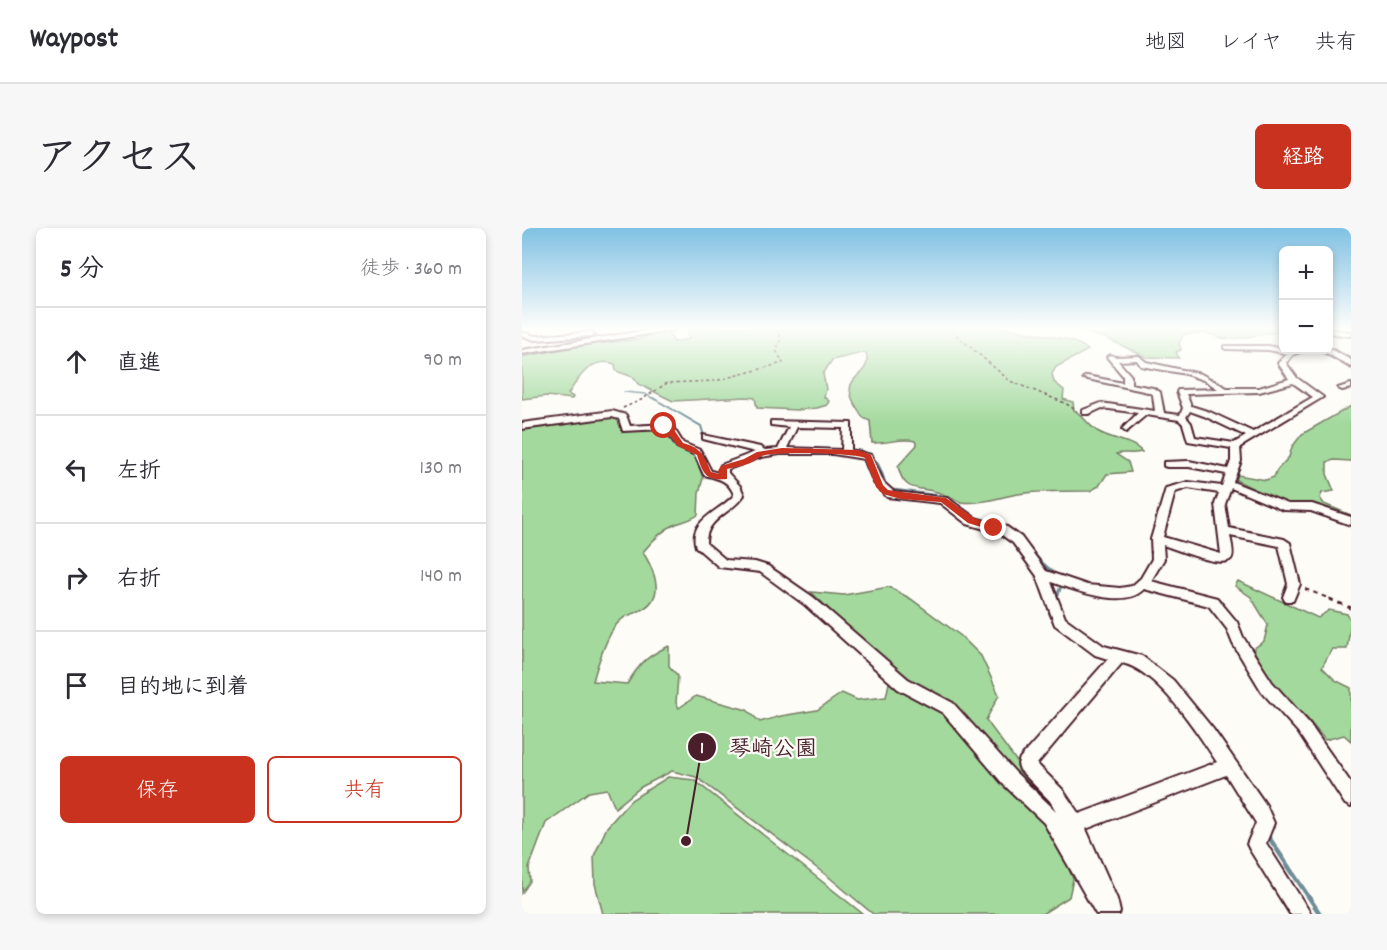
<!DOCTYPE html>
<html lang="ja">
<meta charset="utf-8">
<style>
body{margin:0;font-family:Dekko,"Klee One",sans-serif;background:#f7f7f7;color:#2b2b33}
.controls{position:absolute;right:18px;top:18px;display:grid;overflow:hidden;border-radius:9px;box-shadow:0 3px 9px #0003}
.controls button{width:54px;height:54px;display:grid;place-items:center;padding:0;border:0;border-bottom:2px solid #e1e1e2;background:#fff;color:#2b2b33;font:30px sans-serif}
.stop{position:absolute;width:18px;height:18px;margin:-14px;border:4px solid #c8321e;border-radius:50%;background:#fff}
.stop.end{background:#c8321e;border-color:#fff;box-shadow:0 2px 6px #0008}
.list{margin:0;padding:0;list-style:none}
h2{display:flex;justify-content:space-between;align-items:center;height:78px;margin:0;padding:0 24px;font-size:26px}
h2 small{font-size:20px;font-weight:400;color:#7c7c81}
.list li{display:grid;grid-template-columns:39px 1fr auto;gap:18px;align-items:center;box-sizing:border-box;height:108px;padding:0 24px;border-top:2px solid #e1e1e2}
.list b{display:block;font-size:22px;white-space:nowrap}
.list em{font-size:20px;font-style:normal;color:#7c7c81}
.actions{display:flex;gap:12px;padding:18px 24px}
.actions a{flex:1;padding:14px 0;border:2px solid #c8321e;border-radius:9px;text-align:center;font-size:21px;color:#c8321e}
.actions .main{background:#c8321e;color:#fff}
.icon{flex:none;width:33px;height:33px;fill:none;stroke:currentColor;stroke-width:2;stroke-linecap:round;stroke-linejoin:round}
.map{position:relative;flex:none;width:829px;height:686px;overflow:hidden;border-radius:9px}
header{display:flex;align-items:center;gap:36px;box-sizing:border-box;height:84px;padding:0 30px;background:#fff;border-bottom:2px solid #e1e1e2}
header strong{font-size:28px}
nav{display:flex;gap:33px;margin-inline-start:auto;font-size:21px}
.intro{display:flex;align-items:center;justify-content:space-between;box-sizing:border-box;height:144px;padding:0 36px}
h1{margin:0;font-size:42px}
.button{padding:15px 27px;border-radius:9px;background:#c8321e;color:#fff;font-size:21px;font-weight:700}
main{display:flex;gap:36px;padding:0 36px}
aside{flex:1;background:#fff;border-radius:9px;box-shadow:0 3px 9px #0003}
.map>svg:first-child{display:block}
</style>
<header>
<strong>Waypost</strong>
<nav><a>地図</a><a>レイヤ</a><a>共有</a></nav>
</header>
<div class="intro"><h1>アクセス</h1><a class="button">経路</a></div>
<main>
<aside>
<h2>5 分<small>徒歩 · 360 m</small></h2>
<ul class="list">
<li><svg class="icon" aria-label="ahead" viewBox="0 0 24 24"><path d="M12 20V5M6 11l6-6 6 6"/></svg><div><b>直進</b></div><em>90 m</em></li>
<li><svg class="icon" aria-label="left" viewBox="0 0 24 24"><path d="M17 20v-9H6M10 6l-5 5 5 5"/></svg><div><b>左折</b></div><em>130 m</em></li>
<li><svg class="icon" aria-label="right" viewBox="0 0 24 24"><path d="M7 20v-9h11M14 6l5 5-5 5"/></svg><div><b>右折</b></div><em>140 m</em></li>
<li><svg class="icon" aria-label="arrive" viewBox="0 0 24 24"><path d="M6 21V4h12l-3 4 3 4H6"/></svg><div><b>目的地に到着</b></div></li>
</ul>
<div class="actions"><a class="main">保存</a><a>共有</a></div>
</aside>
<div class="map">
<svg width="829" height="686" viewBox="0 0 829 686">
<rect width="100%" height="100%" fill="#fdfcf7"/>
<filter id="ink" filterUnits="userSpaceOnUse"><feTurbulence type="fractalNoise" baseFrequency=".0167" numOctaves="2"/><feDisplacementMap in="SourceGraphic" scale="12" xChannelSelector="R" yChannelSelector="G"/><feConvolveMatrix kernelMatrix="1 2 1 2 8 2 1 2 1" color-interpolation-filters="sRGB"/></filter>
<g filter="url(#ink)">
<g fill="#a3d99d" stroke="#767c64" stroke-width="1.5">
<path d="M169,99H483C504,106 551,108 566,122L534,139L530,146L532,154L542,162L541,171L551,174L552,182C562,188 567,199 577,204C591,212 610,212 620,224C608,227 603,223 594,226L606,234L609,244L585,246L577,258L568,263C547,263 525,263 503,265C483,267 459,277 439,274C432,272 425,267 418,265C396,258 382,266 376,238L395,217L393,213C380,209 365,216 350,215L348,193C339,190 340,188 335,180C313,145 352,151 344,125H340L310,132L301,146L304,161L302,169L307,173L305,177L295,180L275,182L235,180L233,170L224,169L151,173L116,156L111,149L94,143L93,136C69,128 57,149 46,166L51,169L50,171L25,168L0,171V129L57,118L119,111L128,106L146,104L152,114L167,111L165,102Z"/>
<path d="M546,99H759L761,101L756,104L711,111L699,110L684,105L662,106L657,115L659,122L654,124L657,130L624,129L586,111Z"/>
<path d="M829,178V233L812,232L805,234V246L812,263L800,265L798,270L802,276L829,287V291L800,278L768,277L756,273L714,252L716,247L744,252L752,249L755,242L767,229L770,219L780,206Z"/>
<path d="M93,188L99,191L98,198L101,203L136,200L145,203L156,219L166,221L174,230L181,250L177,265L176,287C169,292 162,293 154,296C142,301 129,314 121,324C133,344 145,370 117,383C107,388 102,387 94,397C83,412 76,435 71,453L105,456C118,435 125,428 147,418V438L156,448L154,475L157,480L174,468L225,482L238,494L259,488L295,482L320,465L335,472L364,469L370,441L289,364L322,367L367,359L389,371L439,408L459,428L477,467L464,492L507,550L512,561L515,583L533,608L551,651L547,669L520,686H351L308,650L174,549L150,543L119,559L93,580L85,561L67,564L24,595L7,640L8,653L0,665V199Z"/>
<path d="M716,353L796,390L807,382L825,386L829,393L825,421H810L800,439L813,452L829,460V513L822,507L803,512L784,489L755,464L731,421L742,413L746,397L729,369L713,358Z"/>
<path d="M146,549L172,552L341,686H81L73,656L72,628L85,599L109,572Z"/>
</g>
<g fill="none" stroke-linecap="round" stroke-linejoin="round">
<path stroke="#6d8c96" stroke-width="1.5" d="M102,164L123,166L134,172"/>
<g stroke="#6d8c96" stroke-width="2">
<path d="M131,170L179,198L183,211L191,213"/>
<path d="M310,222C345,220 355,223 364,258L369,261"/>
</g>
<g stroke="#6d8c96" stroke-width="3">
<path d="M366,259L371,262L418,268L456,291"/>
<path d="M473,296L494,305L519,334L535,348"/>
<path d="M534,372L540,355"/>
</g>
<g stroke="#6d8c96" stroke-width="4">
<path d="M530,380L528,385L533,395"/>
<path d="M659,482L681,512"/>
</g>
<g stroke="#6d8c96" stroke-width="4.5">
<path d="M680,511L685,518"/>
<path d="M746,608L798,686"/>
</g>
<defs>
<g id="minor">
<path d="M146,99H152V102L0,126V122Z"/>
<path d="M806,101L829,104V108L806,105Z"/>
<path d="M0,104L13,108L70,104L73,106L70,108L13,112L0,108Z"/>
<path d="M702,118H747L771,123L783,122L771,127L764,135L775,150L801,169L718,219L719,233L711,254L766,276H790L829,289V297L789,283L761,282L709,260L703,276L707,300L762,311L768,315L778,356L771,373H763L761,369L766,356L757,318L708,308C709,313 713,327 709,331C700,341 654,321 641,317L642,331L629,353L695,370L715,394L721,409L750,454L786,494L829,555V579L823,576L776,504L740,464L711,416L705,401L687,378L622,361C603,382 552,362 529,354L543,390L582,418L620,428L651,452L691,501L744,577L752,595L744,615L789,686H768L728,622L725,616L734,595L704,547L564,601L595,671L598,684L597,686H574L522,595L481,556L421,485L376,461L283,377L238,344L197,339L174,319C165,292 199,283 212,267C207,252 195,250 182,247L173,227L155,219L145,203L141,201L101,203L97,191L90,189L0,201V195L90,183L104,187L108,198L145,196L151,199L161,215L178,222L189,243L196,245L199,237L233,224L181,211V207L238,219L243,222L256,221L267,199L249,197V193L329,195V222L349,227L362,255L372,264L425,270L453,290L485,299L499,309L524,343L565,357L598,360L610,358L619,350L630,331L629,311L644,260L666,254L700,258L704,246L667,239H645L642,238V234L667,233L706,241L709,233V220L666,213L661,196L657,192L624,187L604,204L600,201L616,185L580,180L567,186H561V182L579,175L633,183L631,167L626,164L561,150L565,148L601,155V148L585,129L589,127L593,129L617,128L624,134L679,146L705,160H737L767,151L756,135L765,126L747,122L704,121L702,120ZM615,132L619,138L664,146L684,153L696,161L656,162L655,164L661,180L658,187L642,185L638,164L631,160L609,156V148L596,133ZM771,155L791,169L731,204L688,184L669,178L664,166L737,164ZM668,183L682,188L724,208L712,215L673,209L669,195L664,189ZM275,199L321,200L320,222L265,220ZM258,226H311L342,231L352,255L365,269L418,275L445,296L477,305L491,315L515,348L533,397L573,427L586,431L498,530L496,536L498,542L528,573L534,583L493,544L431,475L386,451L291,369L246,338L233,334L204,332L184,315C184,290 209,286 222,267L218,258L206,245V241L239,229ZM666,260L697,265L693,276L699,326L641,309L653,264ZM600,435C636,443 675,504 695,534L557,586L540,561L515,536Z"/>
<path d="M829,156V160L820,162L816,160Z"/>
</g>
<path id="tertiary" d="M806,120L829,132V139L799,122Z"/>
</defs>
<use href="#minor" stroke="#4a1f2b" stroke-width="4"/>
<use href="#tertiary" stroke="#4a1f2b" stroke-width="5"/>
<g stroke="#4a1f2b" stroke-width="1.5" stroke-dasharray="3 3" stroke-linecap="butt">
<path d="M425,99L488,153L543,175L555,183"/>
<path d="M634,99H647"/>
<path d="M101,180L119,172L145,155L193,153L261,135L254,122C260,111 261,108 251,99"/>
</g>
<path stroke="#4a1f2b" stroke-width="2" stroke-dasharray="4.5 4.5" stroke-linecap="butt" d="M783,361L811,372"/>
<path stroke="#4a1f2b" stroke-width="3" stroke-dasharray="5 5" stroke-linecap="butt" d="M807,371L829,380"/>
<use href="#minor" fill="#fdfcf7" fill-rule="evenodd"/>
<use href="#tertiary" fill="#fdfcf7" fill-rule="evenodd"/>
</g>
</g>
<linearGradient id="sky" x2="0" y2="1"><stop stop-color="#80c1e4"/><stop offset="0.51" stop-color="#fefefb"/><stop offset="1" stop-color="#fefefb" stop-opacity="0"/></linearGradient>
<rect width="829" height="196" fill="url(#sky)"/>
<path fill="#c8321e" d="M140,197L150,199L161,215C179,220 182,227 189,244L197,246L196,243L199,238L222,231L235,224L260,220L337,222L349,227L361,257L366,262L424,270L452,290L476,300L472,303L446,295L419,274L379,271L361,266L354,259L343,230C331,225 252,223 240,228C236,229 232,233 228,235C221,238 212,239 205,241V251C183,253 181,245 175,227L156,218Z"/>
<path fill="none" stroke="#4a1f2b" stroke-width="2" d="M164 613L180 519"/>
<g fill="#4a1f2b" stroke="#fdfcf7" stroke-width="2">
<circle cx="164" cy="613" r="6"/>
<circle cx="180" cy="519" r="15"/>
</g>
<g font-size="18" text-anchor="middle" font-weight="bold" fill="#fff">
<text x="180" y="525">1</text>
</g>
<g font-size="22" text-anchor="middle" font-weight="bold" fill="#4a1f2b" stroke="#fdfcf7" stroke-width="4.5" stroke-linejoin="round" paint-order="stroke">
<text x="251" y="527">琴崎公園</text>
</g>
</svg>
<div class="controls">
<button>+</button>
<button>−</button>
</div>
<div class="stop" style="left:142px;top:198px"></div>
<div class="stop end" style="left:472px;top:300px"></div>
</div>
</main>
